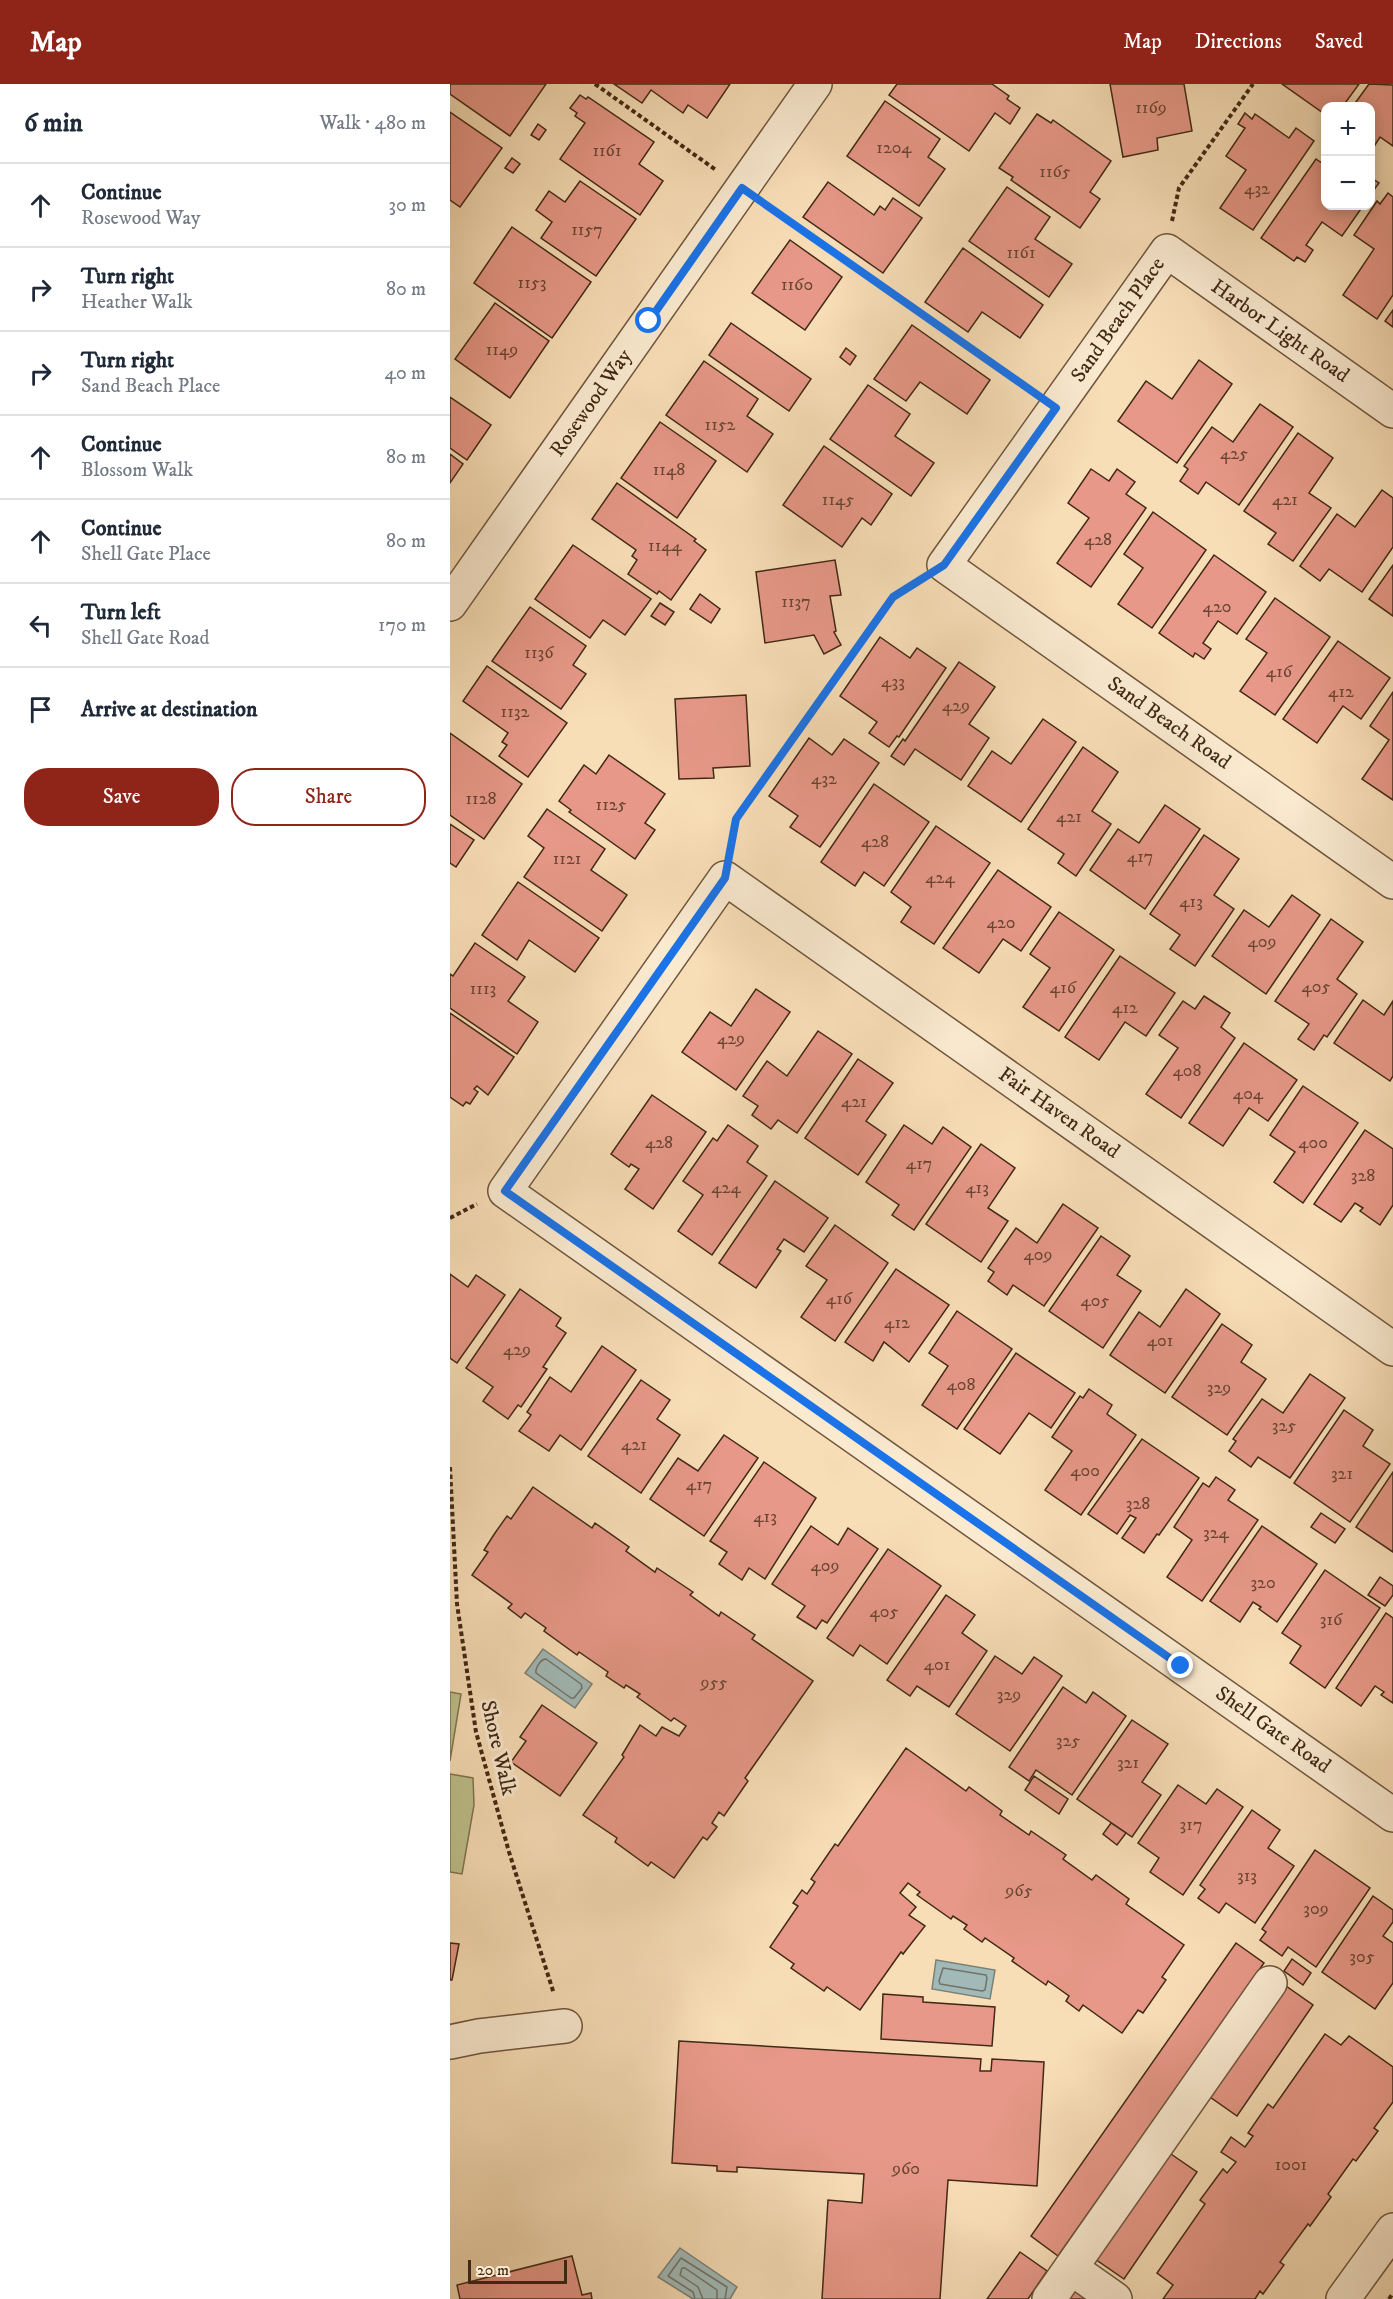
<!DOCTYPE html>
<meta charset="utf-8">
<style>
body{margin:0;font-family:"IM FELL DW Pica",serif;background:#f2f2f3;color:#1f2937}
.controls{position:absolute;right:18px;top:18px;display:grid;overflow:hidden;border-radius:12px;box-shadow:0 3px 15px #0003}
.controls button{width:54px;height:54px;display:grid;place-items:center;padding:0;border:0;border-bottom:2px solid #e0e1e3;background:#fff;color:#1f2937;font:30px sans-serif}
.scale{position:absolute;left:18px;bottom:15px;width:99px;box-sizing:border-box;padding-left:6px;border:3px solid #412916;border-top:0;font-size:16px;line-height:21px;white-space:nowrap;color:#412916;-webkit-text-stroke:4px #faead0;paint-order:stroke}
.stop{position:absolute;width:18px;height:18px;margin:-14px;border:4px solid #1a73e8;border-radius:50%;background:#fff}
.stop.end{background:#1a73e8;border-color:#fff;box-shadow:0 2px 6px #0008}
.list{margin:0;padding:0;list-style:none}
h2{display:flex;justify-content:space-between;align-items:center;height:78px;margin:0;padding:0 24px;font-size:26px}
h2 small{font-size:20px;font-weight:400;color:#747a83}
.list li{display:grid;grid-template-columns:39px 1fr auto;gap:18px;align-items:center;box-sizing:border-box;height:84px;padding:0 24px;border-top:2px solid #e0e1e3}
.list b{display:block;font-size:22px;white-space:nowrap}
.list p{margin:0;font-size:20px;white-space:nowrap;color:#747a83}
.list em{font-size:20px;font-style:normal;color:#747a83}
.actions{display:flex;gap:12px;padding:18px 24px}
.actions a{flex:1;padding:14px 0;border:2px solid #8f2418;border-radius:24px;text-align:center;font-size:21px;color:#8f2418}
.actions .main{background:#8f2418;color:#fff}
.icon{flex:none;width:33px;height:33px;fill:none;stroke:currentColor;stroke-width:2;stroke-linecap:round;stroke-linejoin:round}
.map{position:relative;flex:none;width:943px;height:2215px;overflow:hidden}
header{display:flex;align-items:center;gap:36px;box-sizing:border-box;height:84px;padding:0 30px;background:#8f2418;color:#fff}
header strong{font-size:28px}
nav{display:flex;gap:33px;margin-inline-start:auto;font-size:21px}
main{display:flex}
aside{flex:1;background:#fff}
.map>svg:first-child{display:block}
</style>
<header>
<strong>Map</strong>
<nav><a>Map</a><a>Directions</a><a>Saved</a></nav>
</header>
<main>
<aside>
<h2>6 min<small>Walk · 480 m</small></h2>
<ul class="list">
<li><svg class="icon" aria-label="ahead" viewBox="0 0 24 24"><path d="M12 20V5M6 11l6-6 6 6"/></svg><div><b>Continue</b><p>Rosewood Way</p></div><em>30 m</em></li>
<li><svg class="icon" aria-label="right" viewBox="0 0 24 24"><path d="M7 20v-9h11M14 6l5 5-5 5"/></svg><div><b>Turn right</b><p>Heather Walk</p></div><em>80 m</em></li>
<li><svg class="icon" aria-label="right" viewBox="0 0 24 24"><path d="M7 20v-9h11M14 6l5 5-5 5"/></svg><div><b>Turn right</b><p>Sand Beach Place</p></div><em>40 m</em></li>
<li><svg class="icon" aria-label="ahead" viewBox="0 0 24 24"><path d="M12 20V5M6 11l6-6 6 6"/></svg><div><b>Continue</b><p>Blossom Walk</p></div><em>80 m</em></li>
<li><svg class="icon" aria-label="ahead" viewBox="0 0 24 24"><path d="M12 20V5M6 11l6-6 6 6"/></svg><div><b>Continue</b><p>Shell Gate Place</p></div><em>80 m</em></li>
<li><svg class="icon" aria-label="left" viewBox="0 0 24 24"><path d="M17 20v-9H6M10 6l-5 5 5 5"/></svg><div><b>Turn left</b><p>Shell Gate Road</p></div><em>170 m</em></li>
<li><svg class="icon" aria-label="arrive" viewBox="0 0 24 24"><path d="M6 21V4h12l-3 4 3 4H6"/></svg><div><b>Arrive at destination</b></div></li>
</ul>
<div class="actions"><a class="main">Save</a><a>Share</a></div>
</aside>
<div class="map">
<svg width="943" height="2215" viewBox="0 0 943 2215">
<rect width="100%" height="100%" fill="#f8deb7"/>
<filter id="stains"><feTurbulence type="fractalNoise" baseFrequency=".00333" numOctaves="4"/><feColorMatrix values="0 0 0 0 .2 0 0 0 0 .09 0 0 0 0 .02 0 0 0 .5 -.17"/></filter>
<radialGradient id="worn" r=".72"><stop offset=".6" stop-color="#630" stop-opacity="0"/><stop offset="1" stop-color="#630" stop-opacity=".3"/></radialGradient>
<g fill="#bec18d" stroke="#807552" stroke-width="1.5">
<path d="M0,1608L11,1610L0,1677Z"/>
<path d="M0,1690L23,1694L24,1721L12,1790L0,1788Z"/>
</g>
<g fill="#a1bab8" stroke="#7b8077" stroke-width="1.5">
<path d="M93,1565L142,1600L125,1624L75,1589Z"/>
<path d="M486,1876L545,1886L540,1915L482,1905Z"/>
<path d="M230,2164L287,2203L280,2215H243L208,2193Z"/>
</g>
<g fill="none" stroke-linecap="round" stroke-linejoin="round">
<g stroke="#717267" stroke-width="1.5">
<path d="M96,1575L131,1600L132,1604L124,1614H121L86,1589C85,1584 91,1575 96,1575Z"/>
<path d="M493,1884L536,1891L537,1894L535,1906L532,1907L490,1900L489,1897Z"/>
<path d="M245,2215L243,2208L218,2192L231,2174L277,2203L275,2215"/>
<path d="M253,2215L248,2203L230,2191L232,2184H235L267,2206V2215"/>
</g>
</g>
<g fill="#e79888" stroke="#412916" stroke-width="1.5">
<path d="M0,0H96L60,52L0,10Z"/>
<path d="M164,0H280L257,34L238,21L233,29L201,6L192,19Z"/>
<path d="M447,0H542L559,12L557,15L570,24L560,40L545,29L519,67L439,11Z"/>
<path d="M660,0H734L742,47L707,54L708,66L673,73Z"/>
<path d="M832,0H909L893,22H876V31Z"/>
<path d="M919,0L943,1V62L930,53L923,64L920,63V22H903Z"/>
<path d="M130,11L136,15L138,13L204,58L189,80L213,97L190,131L110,75L135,39L125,32L127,29L120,24Z"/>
<path d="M435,17L490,55L478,73L495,85L469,122L397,72Z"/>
<path d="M0,28L52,64L10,123L0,116Z"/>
<path d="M795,29L802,35L805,30L839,54L846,44L864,57L803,146L770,124L796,86L776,72L795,44L788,40Z"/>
<path d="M587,30L601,39L603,36L661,77L640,108L650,115L630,144L561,96L563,93L549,84Z"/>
<path d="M88,40L96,46L89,56L81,51Z"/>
<path d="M62,74L70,80L63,89L55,84Z"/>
<path d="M866,75L876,82V122H913L892,152L872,138L856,161L863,166L855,178L847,173L844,177L811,154Z"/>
<path d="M920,93L929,99L920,111Z"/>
<path d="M130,97L186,135L146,192L91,154L102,138L86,126L99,107L115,118Z"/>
<path d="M378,98L424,131L430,122L435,126L443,114L472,134L433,189L353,133Z"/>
<path d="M557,103L600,133L585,155L622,180L599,213L519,157Z"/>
<path d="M938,109L943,113V211L927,235L893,211L924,165L904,151L927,117L930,120Z"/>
<path d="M62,143L141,198L102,254L24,199Z"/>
<path d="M340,156L392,193L355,246L302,209Z"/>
<path d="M513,164L593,221L570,254L532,228L518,248L475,218Z"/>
<path d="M45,219L99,257L60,314L5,275Z"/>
<path d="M943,226V243L935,237Z"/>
<path d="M281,239L361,295L339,327L259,271Z"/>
<path d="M462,241L540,296L517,330L470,298L456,317L424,295Z"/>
<path d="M396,264L406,272L400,281L390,273Z"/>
<path d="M749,276L782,300L727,379L668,337L696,297L722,315Z"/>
<path d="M254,277L308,315L297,332L323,350L297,388L216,331Z"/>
<path d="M418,301L460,330L445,352L484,379L461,412L380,355Z"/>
<path d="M0,313L41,341L17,376L0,364Z"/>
<path d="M810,320L843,343L789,421L756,398L748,410L730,397L738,385L734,382L762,343L783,358Z"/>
<path d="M210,338L266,377L227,434L171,394Z"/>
<path d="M848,349L883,374L859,409L881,424L843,477L818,460L826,449L794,427Z"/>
<path d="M374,362L442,410L421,441L412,434L392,463L333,421Z"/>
<path d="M0,370L13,380L0,399Z"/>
<path d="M641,385L659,397L667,385L685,398L676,410L696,424L641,503L607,479L639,434L618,419Z"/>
<path d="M167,399L246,455L244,457L256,466L221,516L209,507L207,510L178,490L187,476L182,472L186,466L142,435Z"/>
<path d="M932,406L943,414V463L912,508L879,485L870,497L850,482L887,430L905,443Z"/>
<path d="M703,428L756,466L702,544L668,520L693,484L674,470Z"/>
<path d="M123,461L201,515L175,551L153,536L140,554L85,515Z"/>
<path d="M764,471L816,508L787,550L768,537L753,559L761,565L754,575L745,569L743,573L709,549Z"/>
<path d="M385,476L391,511L380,512L386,547L384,548L391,561L374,570L364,551L315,559L306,488Z"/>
<path d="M943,481V532L919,515Z"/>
<path d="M250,510L270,525L261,539L240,525Z"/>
<path d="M825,514L880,553L825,631L790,607L817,569L796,555Z"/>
<path d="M210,519L224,528L215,541L201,532Z"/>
<path d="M80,523L136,562L123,581L136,590L111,625L42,577Z"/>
<path d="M430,553L460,574L467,564L496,584L449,653L447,652L439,663L419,649L427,638L390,612Z"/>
<path d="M888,557L940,594L911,635L893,622L867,659L833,635Z"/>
<path d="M509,578L545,603L519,640L539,654L511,696L465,665L454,681L441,672L453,655L455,657Z"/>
<path d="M37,582L117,639L78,693L49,672L57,661L52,658L58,649L13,617Z"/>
<path d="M943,608V716L912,695L939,656L920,642Z"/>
<path d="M296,611L300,682L263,684L264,694L229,695L225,615Z"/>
<path d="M593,635L626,658L571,738L518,702L542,667L561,680Z"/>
<path d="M0,649L72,700L34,755L0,731Z"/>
<path d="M359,654L382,671L394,655L429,679L370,763L340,743L348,732L319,712Z"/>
<path d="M633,663L668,688L642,727L661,740L626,792L608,779L614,770L578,745Z"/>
<path d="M159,671L215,710L195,739L205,746L185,775L119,728L121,726L109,717L134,681L146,690Z"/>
<path d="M424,700L479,738L434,802L414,788L405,802L371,778Z"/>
<path d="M715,721L750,745L695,825L640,786L668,745L689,759Z"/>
<path d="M97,725L155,765L141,786L177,811L152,847L74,793L94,764L78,752Z"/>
<path d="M0,740L24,756L6,783L0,779Z"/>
<path d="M486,742L540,779L484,860L451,838L461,823L441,808Z"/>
<path d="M754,751L789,775L764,811L784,825L745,882L720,865L730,851L700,830Z"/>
<path d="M548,786L601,823L571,867L553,855L529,889L493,864Z"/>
<path d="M68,798L149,854L125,888L79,856L67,876L32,851Z"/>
<path d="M842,811L870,831L816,910L762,872L794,826L819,843Z"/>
<path d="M609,828L664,866L609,947L573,923L600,884L580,870Z"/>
<path d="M881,835L913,858L887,895L907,910L877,953L874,951L864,966L848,955L859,940L825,917Z"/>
<path d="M25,859L75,893L58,917L88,938L67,970L0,924V890L3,892Z"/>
<path d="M670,872L725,909L696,952L675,938L649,976L615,953Z"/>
<path d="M306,905L340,928L286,1006L232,968L260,928L281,942Z"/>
<path d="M754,912L780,929L771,943L785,954L731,1034L696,1010L728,964L709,951L733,917L745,925Z"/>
<path d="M913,916L934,931L943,917V992L940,997L884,959Z"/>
<path d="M0,929L64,973L38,1011L27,1002L24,1005L28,1008L20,1020L16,1018L13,1022L0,1013Z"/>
<path d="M368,947L402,970L347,1049L328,1036L321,1045L302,1031L308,1022L293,1012L317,977L337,992Z"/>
<path d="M794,959L847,996L818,1037L799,1024L773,1062L739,1039Z"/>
<path d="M408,975L443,999L416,1037L436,1051L408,1091L355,1054Z"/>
<path d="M853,1002L908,1039L853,1119L824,1098L845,1068L820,1051Z"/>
<path d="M202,1011L256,1048L203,1125L175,1105L189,1085L181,1080L179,1083L161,1070Z"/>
<path d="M278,1041L308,1062L297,1078L317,1092L262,1171L228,1147L253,1111L233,1097L263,1054L267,1057Z"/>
<path d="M454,1041L482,1060L493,1043L521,1063L464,1146L442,1131L449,1121L416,1098Z"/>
<path d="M915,1046L943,1065V1121L930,1141L910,1127L913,1124L905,1119L891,1138L864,1120Z"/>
<path d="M531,1060L565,1084L538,1124L558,1137L531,1178L476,1140Z"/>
<path d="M325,1097L378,1134L354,1168L334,1155L327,1165L331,1167L306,1204L269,1179Z"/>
<path d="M613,1120L648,1144L594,1222L563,1201L557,1211L538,1197L544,1188L538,1184L566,1144L587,1159Z"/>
<path d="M385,1141L438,1179L385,1257L351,1233L377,1196L356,1182Z"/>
<path d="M651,1152L680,1172L667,1191L691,1207L653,1264L599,1227Z"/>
<path d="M446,1185L499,1221L459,1278L434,1258L423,1277L395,1258Z"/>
<path d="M0,1190L18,1203L26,1191L55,1211L7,1279L0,1274Z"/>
<path d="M70,1205L111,1234L106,1242L116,1249L93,1283L97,1285L71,1323L68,1321L58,1335L33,1317L43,1303L16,1284Z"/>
<path d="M736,1205L770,1230L715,1309L660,1271L689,1228L710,1243Z"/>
<path d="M507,1227L562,1265L507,1345L472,1321L498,1282L479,1269Z"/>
<path d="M772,1240L802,1261L791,1278L816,1295L777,1351L722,1313Z"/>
<path d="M152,1262L186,1286L131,1366L110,1351L99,1367L69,1347L81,1331L77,1328L100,1293L121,1308Z"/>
<path d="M566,1269L625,1309L601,1344L579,1329L550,1370L514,1345Z"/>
<path d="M860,1290L895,1314L840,1394L808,1373L801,1383L779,1367L786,1357L783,1355L812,1315L833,1329Z"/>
<path d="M191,1296L220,1316L207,1335L230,1351L191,1409L138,1372Z"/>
<path d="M639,1305L662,1321L657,1330L686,1351L631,1431L595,1406L622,1367L602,1353L630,1312L633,1314Z"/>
<path d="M894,1326L923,1346L913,1362L940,1380L900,1438L844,1399Z"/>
<path d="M274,1351L308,1374L254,1452L200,1415L228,1374L248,1387Z"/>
<path d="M692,1355L749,1394L709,1451L707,1450L694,1469L672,1454L686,1434L680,1431L667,1450L638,1430Z"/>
<path d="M314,1378L366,1414L315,1495L299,1484L292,1496L269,1480L277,1468L260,1457Z"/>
<path d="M943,1388V1468L906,1443Z"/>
<path d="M766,1393L785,1406L778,1416L808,1436L752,1517L717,1493L742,1456L724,1443L753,1399L759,1403Z"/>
<path d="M83,1403L142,1444L145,1439L179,1463L176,1467L205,1488L207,1484L243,1508L240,1511L269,1532L271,1528L305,1551L302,1555L363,1597L295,1694L298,1697L274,1732L269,1728L262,1739L267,1743L257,1756L253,1753L224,1794L201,1778L198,1782L165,1758L167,1754L133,1731L174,1673L172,1671L190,1641L206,1652L212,1643L229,1652L236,1642L224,1634L221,1637L187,1613L190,1610L176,1601L174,1604L156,1592L158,1588L129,1568L127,1571L94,1547L96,1544L75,1529L71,1534L58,1524L62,1520L22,1491L38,1468L34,1466L45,1449L57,1432L61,1435Z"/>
<path d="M871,1429L895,1445L885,1459L861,1443Z"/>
<path d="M361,1442L388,1461L398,1444L428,1465L377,1539L372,1536L366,1545L347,1533L355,1522L322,1500Z"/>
<path d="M812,1442L867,1480L827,1538L809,1525L811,1523L803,1518L790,1538L760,1517Z"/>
<path d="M438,1465L491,1502L437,1580L410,1561L403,1572L377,1554Z"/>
<path d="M875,1486L930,1524L875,1604L840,1579L851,1562L832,1549Z"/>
<path d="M930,1493L943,1502V1511L935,1522L918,1511Z"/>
<path d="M496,1511L525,1531L512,1549L537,1567L499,1623L467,1602L460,1612L437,1596Z"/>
<path d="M936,1529L943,1534V1619L931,1611L934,1608L925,1602L911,1622L886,1604Z"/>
<path d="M545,1572L572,1590L584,1573L612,1592L560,1667L506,1630Z"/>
<path d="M613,1603L636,1619L643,1608L676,1632L622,1711L586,1686L579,1697L559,1683Z"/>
<path d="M92,1621L147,1659L110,1712L61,1678L76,1657L70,1653Z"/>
<path d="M682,1636L718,1660L692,1698L711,1711L682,1753L627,1715Z"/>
<path d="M456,1664L516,1707L519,1703L552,1727L550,1731L579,1751L581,1747L616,1771L613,1775L642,1796L646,1791L679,1815L676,1820L734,1861L712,1893L716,1896L693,1929L688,1926L672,1949L633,1921L629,1927L616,1917L619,1912L598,1897L596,1901L562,1877L564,1874L535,1854L532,1858L514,1845L517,1841L503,1832L501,1835L467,1811L470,1808L458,1799L450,1809L466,1823L459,1831L475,1842L453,1870L451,1868L410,1926L377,1903L374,1907L341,1884L344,1880L320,1863L348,1822L343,1819L352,1806L357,1810L365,1798L361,1795L385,1760L388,1762Z"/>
<path d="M584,1692L618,1715L609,1730L575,1706Z"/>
<path d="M728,1701L756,1720L767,1705L793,1723L733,1811L700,1788L709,1774L688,1759Z"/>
<path d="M802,1726L830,1746L818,1764L844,1782L805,1839L776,1819L769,1829L748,1814L755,1805L750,1801Z"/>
<path d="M661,1739L676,1749L667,1761L653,1750Z"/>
<path d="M865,1766L920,1804L866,1883L838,1863L832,1872L810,1856L816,1848L812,1845Z"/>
<path d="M923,1812L943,1826V1838L933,1852L943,1859V1899L925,1925L872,1888Z"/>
<path d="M0,1859L9,1860L2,1896H0Z"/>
<path d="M786,1859L814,1879L608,2172L581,2152Z"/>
<path d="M842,1875L861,1889L853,1901L834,1887Z"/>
<path d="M836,1902L863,1921L787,2032L760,2013Z"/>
<path d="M433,1910L473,1913V1918L545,1923L542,1962L431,1955Z"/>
<path d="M875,1950L891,1961L899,1952L943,1983V2018L924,2044L928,2047L906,2077L903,2075L878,2110L881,2113L860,2142L858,2140L830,2178L834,2181L813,2210L810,2207L805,2215H713L723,2201L707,2189L755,2120L750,2116L773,2085L777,2089L786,2078L771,2068L781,2053L795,2063L803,2052L798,2049L818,2020L823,2024Z"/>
<path d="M229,1957L531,1975L530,1987H541L542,1975L594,1978L587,2102L498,2096L490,2215H372L378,2116L412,2119L414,2090L287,2083V2088L267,2087V2082L222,2079Z"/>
<path d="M718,2068L747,2088L674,2195L645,2175Z"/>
<path d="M570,2168L597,2187L578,2215H537Z"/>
<path d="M122,2172L132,2211L141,2209L142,2215H10L7,2201Z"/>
<path d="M625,2200L647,2215H615Z"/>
</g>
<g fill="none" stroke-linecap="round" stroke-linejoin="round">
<defs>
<g id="minor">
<path d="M943,327L717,167L494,481L943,798"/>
<path d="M0,520L365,0"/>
<path d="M943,1265L275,794L55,1107L943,1731"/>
<path d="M0,1958L29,1952L115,1942"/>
<path d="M621,2184L665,2215"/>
<path d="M599,2215L820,1899"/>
<path d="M893,2215L943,2146"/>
</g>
</defs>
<use href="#minor" stroke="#6f563e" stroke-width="36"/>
<g stroke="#412916" stroke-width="4" stroke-dasharray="4.5 3" stroke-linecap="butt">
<path d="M145,0L266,86"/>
<path d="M319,123L578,304"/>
<path d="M722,137L729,104L803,0"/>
<path d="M281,762L286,735L443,513L466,499"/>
<path d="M0,1134L27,1120"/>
<path d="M0,1383L7,1520L26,1648L59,1768L104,1910"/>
<path d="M939,2215L943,2209"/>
</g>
<use href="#minor" stroke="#faead0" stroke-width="33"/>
</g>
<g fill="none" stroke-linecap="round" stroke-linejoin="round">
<path stroke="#1a73e8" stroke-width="8" d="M199,237L292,104L606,324L494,481L443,513L286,735L275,794L55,1107L731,1582"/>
</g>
<g text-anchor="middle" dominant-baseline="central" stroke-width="6" stroke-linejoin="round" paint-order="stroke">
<g font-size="18" fill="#6a4532">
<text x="701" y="24">1169</text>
<text x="444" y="64">1204</text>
<text x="157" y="67">1161</text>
<text x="605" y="88">1165</text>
<text x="807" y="105">432</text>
<text x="137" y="146">1157</text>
<text x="571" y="169">1161</text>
<text x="82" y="199">1153</text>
<text x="347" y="201">1160</text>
<text x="52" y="266">1149</text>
<text x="270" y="341">1152</text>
<text x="784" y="370">425</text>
<text x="219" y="386">1148</text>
<text x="388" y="416">1145</text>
<text x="835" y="416">421</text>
<text x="648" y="456">428</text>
<text x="215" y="462">1144</text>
<text x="346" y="518">1137</text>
<text x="767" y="523">420</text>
<text x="89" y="569">1136</text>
<text x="829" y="588">416</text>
<text x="443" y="598">433</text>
<text x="891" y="608">412</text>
<text x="506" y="622">429</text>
<text x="65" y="628">1132</text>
<text x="374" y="695">432</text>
<text x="31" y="715">1128</text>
<text x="161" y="721">1125</text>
<text x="619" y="733">421</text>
<text x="425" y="758">428</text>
<text x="690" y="773">417</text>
<text x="117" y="775">1121</text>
<text x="490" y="794">424</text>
<text x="741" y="818">413</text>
<text x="551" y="839">420</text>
<text x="812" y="858">409</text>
<text x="866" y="903">405</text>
<text x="613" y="904">416</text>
<text x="33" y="905">1113</text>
<text x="675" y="924">412</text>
<text x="281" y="955">429</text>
<text x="737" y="987">408</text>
<text x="798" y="1010">404</text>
<text x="404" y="1018">421</text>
<text x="209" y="1059">428</text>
<text x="863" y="1059">400</text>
<text x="469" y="1080">417</text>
<text x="913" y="1092">328</text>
<text x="276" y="1104">424</text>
<text x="527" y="1104">413</text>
<text x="588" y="1171">409</text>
<text x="389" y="1215">416</text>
<text x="645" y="1217">405</text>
<text x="447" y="1239">412</text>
<text x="710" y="1257">401</text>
<text x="67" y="1266">429</text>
<text x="511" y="1301">408</text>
<text x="769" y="1304">329</text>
<text x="834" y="1342">325</text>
<text x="184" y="1361">421</text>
<text x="635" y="1387">400</text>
<text x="892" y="1390">321</text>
<text x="249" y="1401">417</text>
<text x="688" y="1420">328</text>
<text x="315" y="1433">413</text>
<text x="766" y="1449">324</text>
<text x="375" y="1482">409</text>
<text x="813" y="1499">320</text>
<text x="434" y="1528">405</text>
<text x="881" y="1536">316</text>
<text x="487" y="1581">401</text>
<text x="264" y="1599">955</text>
<text x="559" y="1611">329</text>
<text x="618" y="1657">325</text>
<text x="678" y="1679">321</text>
<text x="741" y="1741">317</text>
<text x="797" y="1792">313</text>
<text x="569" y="1807">965</text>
<text x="866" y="1825">309</text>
<text x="912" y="1873">305</text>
<text x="841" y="2081">1001</text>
<text x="456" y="2085">960</text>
</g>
<g font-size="21" fill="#412916" stroke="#faead0">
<text transform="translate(668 236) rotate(-55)">Sand Beach Place</text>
<text transform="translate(830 247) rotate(35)">Harbor Light Road</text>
<text transform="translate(141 319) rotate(-55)">Rosewood Way</text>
<text transform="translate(719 639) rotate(35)">Sand Beach Road</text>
<text transform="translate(609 1029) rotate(35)">Fair Haven Road</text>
<text transform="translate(823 1646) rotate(35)">Shell Gate Road</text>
<text transform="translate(48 1664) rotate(77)">Shore Walk</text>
</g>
</g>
<rect width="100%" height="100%" filter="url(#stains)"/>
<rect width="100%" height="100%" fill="url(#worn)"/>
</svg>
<div class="controls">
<button>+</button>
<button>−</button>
</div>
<div class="scale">20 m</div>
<div class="stop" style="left:199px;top:237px"></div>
<div class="stop end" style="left:731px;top:1582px"></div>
</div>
</main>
